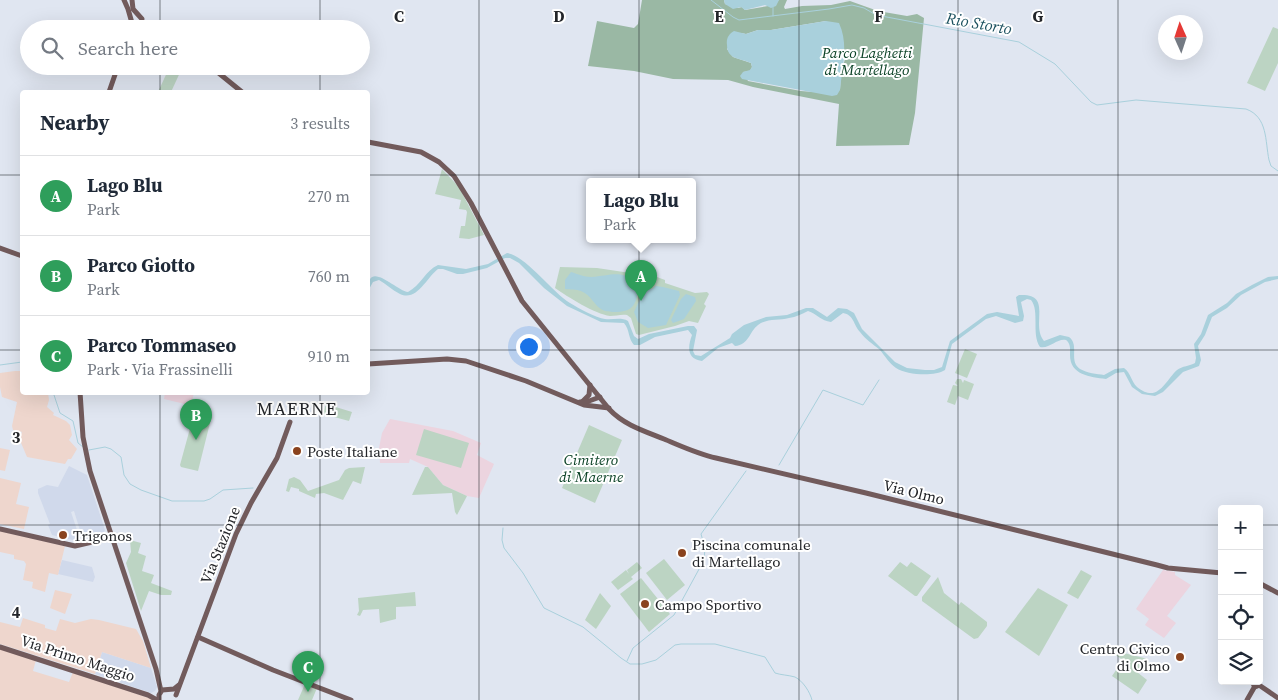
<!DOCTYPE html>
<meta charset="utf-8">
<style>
body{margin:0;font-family:"Source Serif 4",serif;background:#f2f2f3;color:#1f2937}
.controls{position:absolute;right:15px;bottom:15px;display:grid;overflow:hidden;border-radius:5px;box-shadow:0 5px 20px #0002}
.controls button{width:45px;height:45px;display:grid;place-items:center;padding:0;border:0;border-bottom:1px solid #e0e1e3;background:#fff;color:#1f2937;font:25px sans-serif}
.compass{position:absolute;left:1158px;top:15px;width:45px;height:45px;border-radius:50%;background:#fff;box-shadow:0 5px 20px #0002;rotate:357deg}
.you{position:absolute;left:528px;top:346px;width:18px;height:18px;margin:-12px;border:4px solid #fff;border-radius:50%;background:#1a73e8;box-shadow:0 0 0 8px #1a73e833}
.badge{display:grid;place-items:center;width:32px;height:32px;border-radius:50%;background:#8a431e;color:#fff;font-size:16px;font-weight:700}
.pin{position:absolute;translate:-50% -41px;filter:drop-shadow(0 1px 2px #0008)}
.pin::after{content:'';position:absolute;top:26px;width:18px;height:15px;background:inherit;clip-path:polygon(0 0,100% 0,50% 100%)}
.popup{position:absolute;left:586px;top:178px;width:110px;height:65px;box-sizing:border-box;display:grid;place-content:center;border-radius:5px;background:#fff;filter:drop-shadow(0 1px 4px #0005);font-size:16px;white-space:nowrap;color:#747a83}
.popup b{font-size:19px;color:#1f2937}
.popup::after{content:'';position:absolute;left:50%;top:100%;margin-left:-10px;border:10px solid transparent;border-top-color:#fff}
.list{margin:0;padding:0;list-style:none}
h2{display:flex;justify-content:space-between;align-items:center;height:65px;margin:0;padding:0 20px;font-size:21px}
h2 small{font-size:16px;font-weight:400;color:#747a83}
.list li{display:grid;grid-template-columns:32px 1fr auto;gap:15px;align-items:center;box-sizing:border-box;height:80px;padding:0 20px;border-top:1px solid #e0e1e3}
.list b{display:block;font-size:19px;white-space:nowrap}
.list p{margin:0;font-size:16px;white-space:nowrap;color:#747a83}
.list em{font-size:16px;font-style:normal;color:#747a83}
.icon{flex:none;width:28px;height:28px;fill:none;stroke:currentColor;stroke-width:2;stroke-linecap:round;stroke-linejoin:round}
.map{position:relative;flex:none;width:1278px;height:700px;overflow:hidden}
.search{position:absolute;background:#fff;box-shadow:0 5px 20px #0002;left:20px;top:20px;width:350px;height:55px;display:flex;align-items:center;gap:12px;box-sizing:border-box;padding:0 18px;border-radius:28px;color:#747a83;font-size:19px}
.panel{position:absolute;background:#fff;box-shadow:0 5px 20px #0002;left:20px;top:90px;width:350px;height:305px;border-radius:5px}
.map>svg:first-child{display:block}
</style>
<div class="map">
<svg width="1278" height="700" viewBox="0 0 1278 700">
<rect width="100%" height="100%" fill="#e0e6f1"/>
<g fill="#d0d9eb">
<path d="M69,466L87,475L105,530L101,536L83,540L74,511L71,512L81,542L52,535L48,525L50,524L38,493V489L47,485L58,487Z"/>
<path d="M62,560L92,567L95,577L93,582L58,574Z"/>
<path d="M102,652L151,668L157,687L155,691L151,693L95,674Z"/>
</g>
<g fill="#eed6cd">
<path d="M15,371H22V392L48,393L49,400L47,407L54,413L53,415L66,421L70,425L72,435L69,440L77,449L71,459H68L65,464L27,457L19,438L22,432L13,430L12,426L17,402L2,397L0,387V373Z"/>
<path d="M0,448L10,450L5,471L0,470Z"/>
<path d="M0,478L21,483L16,504L29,507L24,529L0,524Z"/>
<path d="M0,531L65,546L58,575L49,573L45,592L32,588L33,582L23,580L26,564L24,561L14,559V555L0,552Z"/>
<path d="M55,590L72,594L65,614L50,608Z"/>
<path d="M23,618L45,625V628L56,631L60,619L75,623L91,619L99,620L136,629L143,641L151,668L102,652L95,674L0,644V622L20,627Z"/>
<path d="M0,649L36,660L33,671L69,682L73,672L155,700H0Z"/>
</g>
<g fill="#ecd4df">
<path d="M165,393V392L194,393L191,405H189L164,399Z"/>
<path d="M390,419L453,431L481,443L477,455L494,464L479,498L467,496L443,485L428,467L410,459L409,463H380L379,448L382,433Z"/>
<path d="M1163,570L1175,572V575L1191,585L1167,616L1176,623L1164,638L1145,625L1149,619L1136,609Z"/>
</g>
<g fill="#bcd4c3">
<path d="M1273,27L1278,29V63L1265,91L1247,83Z"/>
<path d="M170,66H183L171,92H158Z"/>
<path d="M442,169L459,187L484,235L469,239L459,238L461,226H465L467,212L466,210L459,209L461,200L435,194Z"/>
<path d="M560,267L597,268L657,277L665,280V283L695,293L707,292L709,294L704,304L706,306L698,323L689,321L675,326L639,335L636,334L631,318L627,315C621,314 616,316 610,316C595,314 568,297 555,288Z"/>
<path d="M965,349L977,354L967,378L955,373Z"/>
<path d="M957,379H961L963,383L964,380L974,384L968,400L958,396L955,405L947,402L953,385L958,386L955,383Z"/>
<path d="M326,404L352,412L349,421L323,414Z"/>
<path d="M195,410L212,415L198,471L181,467L180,465Z"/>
<path d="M589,425L622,440L595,503L562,488Z"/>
<path d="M424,429L469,443L461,468L416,455Z"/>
<path d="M365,467L361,484L353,481L343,500L324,493L316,494L315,498L299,491V489L291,487L289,492L286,491L289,479L294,477L300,480L308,491L339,480L345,470L349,468Z"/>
<path d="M425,467H428L443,485L467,496L457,515L455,512L452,493L412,495Z"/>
<path d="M130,540L141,543L138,553L146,556L142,571L154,575L151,583L172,591L171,595H161L149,591L141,611L126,563L131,552Z"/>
<path d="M664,559L685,585L667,600L646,573Z"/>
<path d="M637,562L642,568L631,577L633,579L618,590L611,582L626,570L629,574L627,570Z"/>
<path d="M900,562L907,567L911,562L931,576L917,596H915L888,576Z"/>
<path d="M1081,570L1092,576L1078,599L1067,593Z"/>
<path d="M938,577L944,593L959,605L961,602L987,622V626L978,638L974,639L922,601V597Z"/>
<path d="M641,578L670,614L649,632L620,594Z"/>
<path d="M1038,588L1068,605L1039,656L1005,632Z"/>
<path d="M415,592L416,606L396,607V619L380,623L379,609L363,610L360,616L357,615L359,611L358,598Z"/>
<path d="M600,593L611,606L596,629L585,620Z"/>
<path d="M1116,651L1148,659L1137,672L1147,680L1138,694L1112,676L1123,660L1114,654Z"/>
<path d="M305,684L317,688L312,700H298Z"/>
</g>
<path fill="#9ab8a4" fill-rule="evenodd" d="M642,0H724L725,4L738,8L742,7L745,10L768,6L779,0H787L784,7L785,9L802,6L831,5L850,1L878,11L907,16L917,14L924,18L915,113L909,145L836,146L839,104L753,87L728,80L673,79L634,71L588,66L597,21L634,28L638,24ZM826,21L845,59L841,73L840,90L813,92L801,91L748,81L743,72L750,71L752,67L751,63L733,57L727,49L741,33L746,34L758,30H771Z"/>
<g fill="#a9d0dc">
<path d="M724,0H779L776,6L771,8L765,5L745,10L741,7L733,9L725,4Z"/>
<path d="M826,21L839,23C849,45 842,67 840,90L837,95L832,96L742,79L740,76L743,72L750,70L752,67L751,63C741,58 727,60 727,45C726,38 729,34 734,31L746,34L758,30H771Z"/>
<path d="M507,253C526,256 551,291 570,303C578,308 596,318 605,319C613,320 621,317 628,321L634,336L638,339L649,334L688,326H694L697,330L693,351L695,355L701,356L730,338L732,334L744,325L766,317L787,315L806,308H813L827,317L838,308L847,309L854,313L862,329L895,362L907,368L925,370H934L942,367L950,341L987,314L997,312L1019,316L1016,297L1019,295C1054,293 1030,324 1044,341L1060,335L1069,337C1080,345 1068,361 1080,369C1087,373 1097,374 1104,375L1115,369L1124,368C1131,373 1131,381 1137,387C1158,404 1165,381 1177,370C1182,366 1190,366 1195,363L1196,358L1194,344L1201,334L1208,315L1227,303L1236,294L1252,285L1268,277L1278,276V279L1265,282L1241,295L1227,308L1212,317L1205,335L1198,346L1201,360L1199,366L1183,372L1163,392L1155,396L1142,394L1132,387L1124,372L1116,373L1106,379C1090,377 1070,375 1070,355C1070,349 1071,344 1066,340C1057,338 1050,349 1040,347C1031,334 1040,311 1031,300L1027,299L1021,302L1024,316L1023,321L1015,323L996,316L986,319L952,344L945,370C934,377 907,375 896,368C889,363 885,356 880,350C873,344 865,339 860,332C853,324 854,315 843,313L831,322C821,321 817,314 808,311C802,314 796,317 789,318C779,321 767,318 758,325C749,332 749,345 735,346L732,343L718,348L702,361C686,359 688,346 692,335L688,330L655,337L640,345H634C628,339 630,330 624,323L601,322L567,306L544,288L519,263L510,258H505L487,268L463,274H457L443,269H438C427,277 417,302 400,294C392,290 386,284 379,280L373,282L368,291C367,258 395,290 408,292C421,285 425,271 438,265L466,269L488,264Z"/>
<path d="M571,272C578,274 584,277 591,277C612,276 622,268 639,286C636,303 635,311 617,312C612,312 605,312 601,309C594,305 592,296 581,291C576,289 571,290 565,289V280Z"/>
<path d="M656,286L663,287L679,291L680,295L666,325L648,328L638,322L634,312L644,290L652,289Z"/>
<path d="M686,294L695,297L696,301L684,319L673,323L671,320L681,299Z"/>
</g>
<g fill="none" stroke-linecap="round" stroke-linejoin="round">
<g stroke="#a9d0dc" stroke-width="1">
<path d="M711,0L733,17L739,20L829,9L852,5L864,8L876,15L1019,42L1055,64L1091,102L1097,105L1136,100L1246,109C1268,117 1265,141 1269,160L1271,166L1278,171"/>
<path d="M773,7V16"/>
<path d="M0,365L22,362"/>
<path d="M53,392L60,413L73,421L78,443L83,447"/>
<path d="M89,450L105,447L111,449L121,457L124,475L130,484L141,490L172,501H204L210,499L223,490L253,488"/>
<path d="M779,465L823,390L863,405L879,380"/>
<path d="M503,528L502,540L504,548L523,573L544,608L583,627L621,658L630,664H642L656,660L675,645L681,644H715L765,657L775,673C781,675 788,675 795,677C803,681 810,692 812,700"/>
<path d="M627,661L633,648L674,615L704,560L705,548L701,534L746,471"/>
</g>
<g stroke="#725b5c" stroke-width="5">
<path d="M124,0L128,9L132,23L137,25L141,23"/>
<path d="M132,0L133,9L142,19L141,23"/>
<path d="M141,23L149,29"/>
<path d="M210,66L242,92"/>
<path d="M109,92L118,66"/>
<path d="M368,142L421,152L439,162L454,176L471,203L522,301L609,409C624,425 644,431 664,439C681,446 698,454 716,458L866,493L1157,565L1168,568L1222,573"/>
<path d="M0,248L22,256"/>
<path d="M368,364L447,359L466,361L526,381L584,405L609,408"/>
<path d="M80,392L83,437L90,471L156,669L161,691"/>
<path d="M583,401L589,395L590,385"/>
<path d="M580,402L589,401L600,397"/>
<path d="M0,529L75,546L105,539L111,535"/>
<path d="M1259,583L1278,593"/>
<path d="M198,637L273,670L351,700"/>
<path d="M0,647L148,695L157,700"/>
<circle cx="1256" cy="684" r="2.5"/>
<path d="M1259,685L1278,698"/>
<path d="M176,695L236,534L251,503L277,458L290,422"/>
<path d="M159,700V695L162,690L174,689L179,685"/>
<path d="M1247,700L1255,686"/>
</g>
</g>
<path fill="none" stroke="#232529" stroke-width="1" stroke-opacity="0.55" d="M160,0V29M320,0V29M479,0V700M639,0V700M799,0V700M958,0V700M1118,0V700M160,66V92M320,66V92M0,175H22M368,175H1278M0,350H22M368,350H1278M160,392V700M320,392V700M0,525H1222M1259,525H1278"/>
<g fill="#8a431e" stroke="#fff" stroke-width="2">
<circle cx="297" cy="451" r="5"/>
<circle cx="63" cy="535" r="5"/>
<circle cx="682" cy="553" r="5"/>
<circle cx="645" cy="604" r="5"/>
<circle cx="1180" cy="657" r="5"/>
</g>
<g text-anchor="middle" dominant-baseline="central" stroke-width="4" stroke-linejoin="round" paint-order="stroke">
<g font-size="15" font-style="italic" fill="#0b4226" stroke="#fff">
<text x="867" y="52">Parco Laghetti<tspan x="867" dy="17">di Martellago</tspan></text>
<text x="591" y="459">Cimitero<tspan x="591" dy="17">di Maerne</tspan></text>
</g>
<g font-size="15" fill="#232529" stroke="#fff" text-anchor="start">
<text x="307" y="451">Poste Italiane</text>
<text x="73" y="535">Trigonos</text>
<text x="692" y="544">Piscina comunale<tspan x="692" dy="17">di Martellago</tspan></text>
<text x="655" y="604">Campo Sportivo</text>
<text x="1170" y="648" text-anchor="end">Centro Civico<tspan x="1170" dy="17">di Olmo</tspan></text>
</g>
<g font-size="15" fill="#232529" stroke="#fff">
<text transform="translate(914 492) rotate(14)">Via Olmo</text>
<text transform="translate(220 545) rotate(-68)">Via Stazione</text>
<text transform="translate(78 658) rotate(18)">Via Primo Maggio</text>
</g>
<g font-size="16" font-style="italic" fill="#1c515f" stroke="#fff">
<text transform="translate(979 23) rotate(10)">Rio Storto</text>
</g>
<g font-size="18" letter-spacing="1" fill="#232529" stroke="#fff">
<text x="297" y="408">MAERNE</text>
</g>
</g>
<g font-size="16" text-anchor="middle" font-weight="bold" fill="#232529" stroke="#fff" stroke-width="4" stroke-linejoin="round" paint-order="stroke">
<text x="399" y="22">C</text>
<text x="559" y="22">D</text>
<text x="719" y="22">E</text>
<text x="879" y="22">F</text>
<text x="1038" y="22">G</text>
<text x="16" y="443">3</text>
<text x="16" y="618">4</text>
</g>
</svg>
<div class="controls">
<button>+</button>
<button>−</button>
<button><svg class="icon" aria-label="locate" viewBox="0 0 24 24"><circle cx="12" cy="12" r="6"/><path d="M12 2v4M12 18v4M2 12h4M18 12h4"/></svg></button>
<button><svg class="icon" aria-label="layers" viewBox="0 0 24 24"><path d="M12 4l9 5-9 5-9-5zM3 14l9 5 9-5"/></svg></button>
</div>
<svg class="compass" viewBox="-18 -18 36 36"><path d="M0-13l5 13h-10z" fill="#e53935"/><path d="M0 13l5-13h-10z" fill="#747a83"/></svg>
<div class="you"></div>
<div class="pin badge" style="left:641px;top:301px;background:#2e9e5b">A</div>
<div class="popup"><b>Lago Blu</b>Park</div>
<div class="pin badge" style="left:196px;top:440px;background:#2e9e5b">B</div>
<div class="pin badge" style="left:308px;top:692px;background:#2e9e5b">C</div>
<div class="search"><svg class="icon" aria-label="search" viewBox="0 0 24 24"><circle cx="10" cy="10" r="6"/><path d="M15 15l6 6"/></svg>Search here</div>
<section class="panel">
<h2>Nearby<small>3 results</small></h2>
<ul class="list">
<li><span class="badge" style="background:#2e9e5b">A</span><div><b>Lago Blu</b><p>Park</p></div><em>270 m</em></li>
<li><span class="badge" style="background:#2e9e5b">B</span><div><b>Parco Giotto</b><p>Park</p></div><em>760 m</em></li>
<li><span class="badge" style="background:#2e9e5b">C</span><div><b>Parco Tommaseo</b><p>Park · Via Frassinelli</p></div><em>910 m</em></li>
</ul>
</section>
</div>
